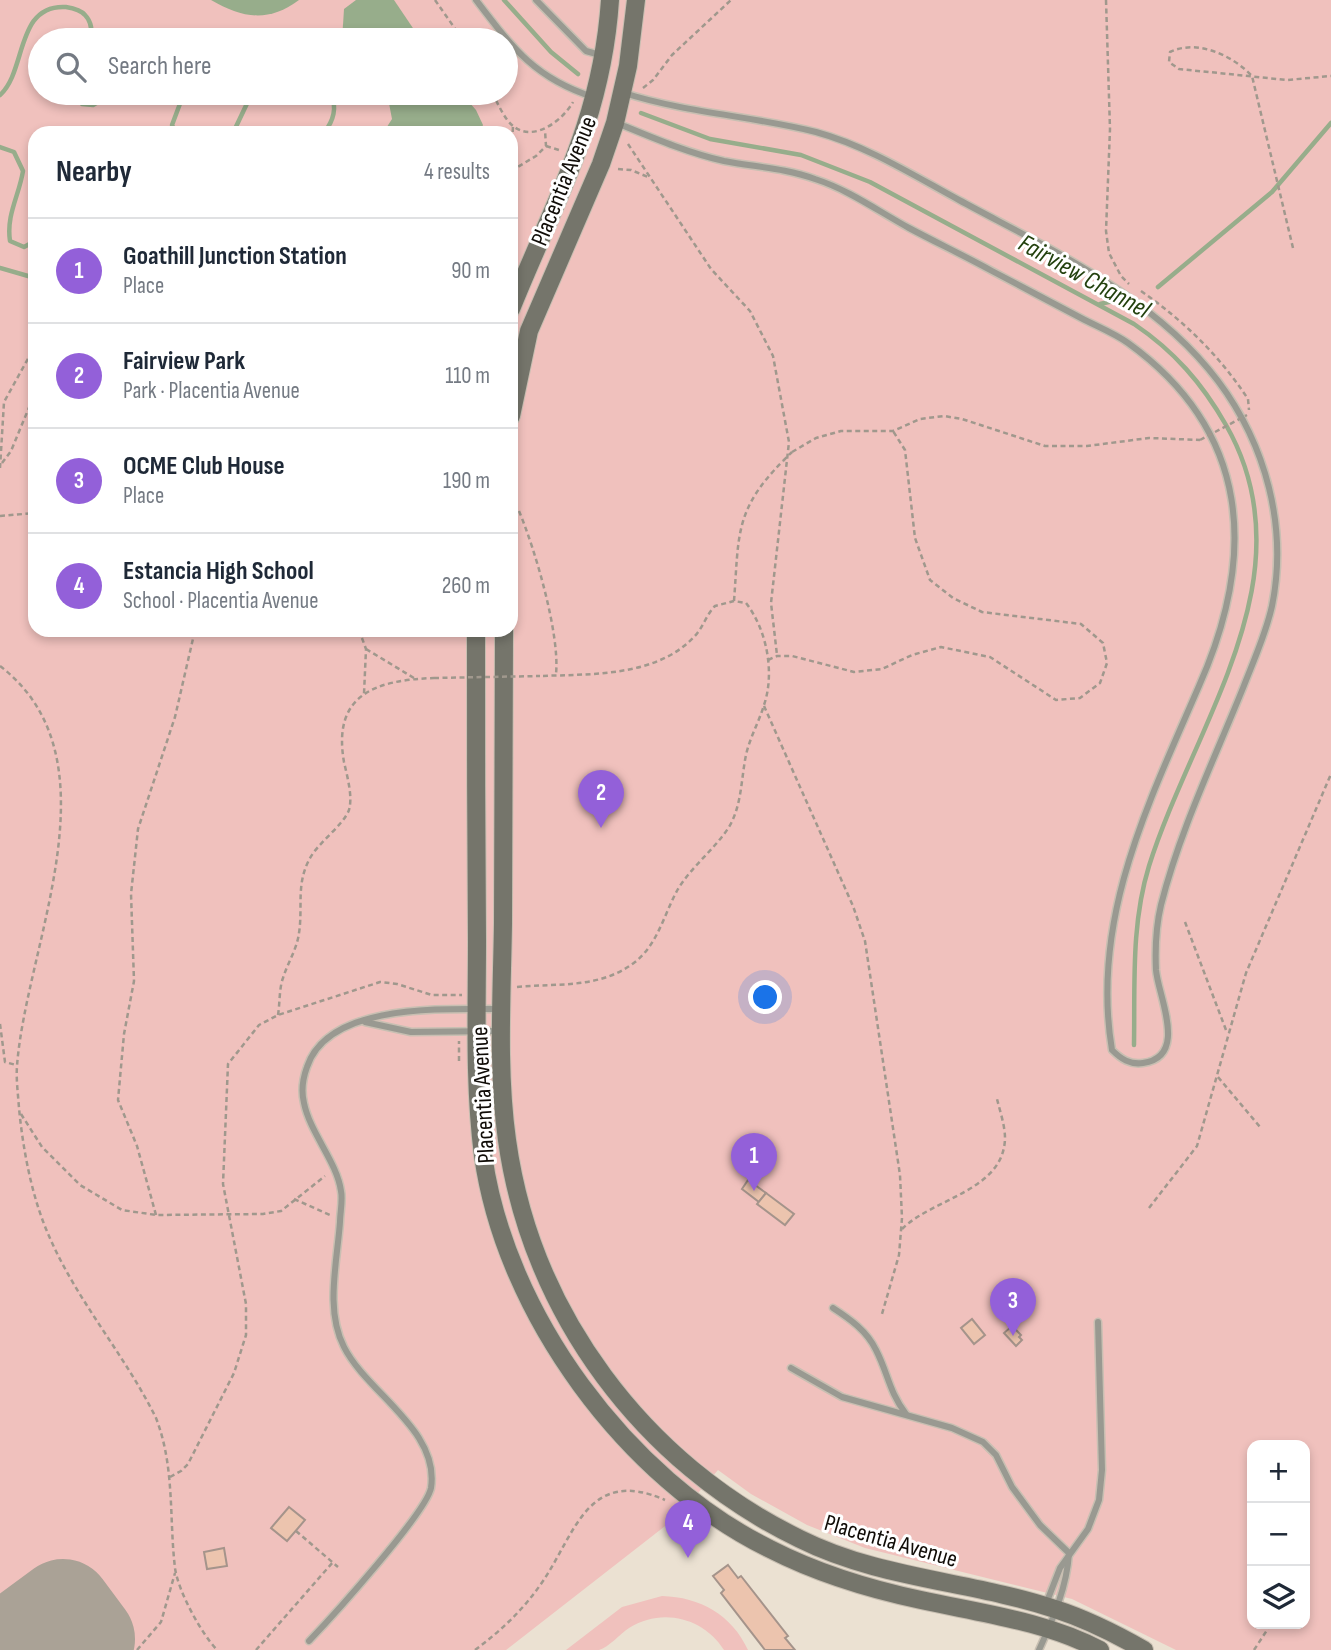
<!DOCTYPE html>
<meta charset="utf-8">
<style>
body{margin:0;font-family:"Sofia Sans Condensed",sans-serif;background:#f6f6f7;color:#1f2937}
.controls{position:absolute;right:21px;bottom:21px;display:grid;overflow:hidden;border-radius:14px;box-shadow:0 4px 10px #0003}
.controls button{width:63px;height:63px;display:grid;place-items:center;padding:0;border:0;border-bottom:2px solid #e0e1e3;background:#fff;color:#1f2937;font:35px sans-serif}
.you{position:absolute;left:766px;top:998px;width:24px;height:24px;margin:-18px;border:5px solid #fff;border-radius:50%;background:#1a73e8;box-shadow:0 0 0 10px #1a73e833}
.badge{display:grid;place-items:center;width:46px;height:46px;border-radius:50%;background:#9360d9;color:#fff;font-size:23px;font-weight:700}
.pin{position:absolute;translate:-50% -58px;filter:drop-shadow(0 2px 4px #0008)}
.pin::after{content:'';position:absolute;top:37px;width:24px;height:21px;background:inherit;clip-path:polygon(0 0,100% 0,50% 100%)}
.list{margin:0;padding:0;list-style:none}
h2{display:flex;justify-content:space-between;align-items:center;height:91px;margin:0;padding:0 28px;font-size:30px}
h2 small{font-size:23px;font-weight:400;color:#747a83}
.list li{display:grid;grid-template-columns:46px 1fr auto;gap:21px;align-items:center;box-sizing:border-box;height:105px;padding:0 28px;border-top:2px solid #e0e1e3}
.list b{display:block;font-size:26px;white-space:nowrap}
.list p{margin:0;font-size:23px;white-space:nowrap;color:#747a83}
.list em{font-size:23px;font-style:normal;color:#747a83}
.icon{flex:none;width:38px;height:38px;fill:none;stroke:currentColor;stroke-width:2;stroke-linecap:round;stroke-linejoin:round}
.map{position:relative;flex:none;width:1331px;height:1650px;overflow:hidden}
.search{position:absolute;background:#fff;box-shadow:0 4px 10px #0003;left:28px;top:28px;width:490px;height:77px;display:flex;align-items:center;gap:18px;box-sizing:border-box;padding:0 24px;border-radius:38px;color:#747a83;font-size:26px}
.panel{position:absolute;background:#fff;box-shadow:0 4px 10px #0003;left:28px;top:126px;width:490px;height:511px;border-radius:21px}
.map>svg:first-child{display:block}
</style>
<div class="map">
<svg width="1331" height="1650" viewBox="0 0 1331 1650">
<rect width="100%" height="100%" fill="#ebe1d2"/>
<g fill="#f0c1bd" fill-rule="evenodd">
<path d="M0,0H1331V1650H1176L1072,1599L865,1548L807,1525L751,1494L718,1470L678,1516L506,1650H0ZM40,40H506V93H40ZM35,133H511V630H35ZM1252,1445H1305V1624H1252Z"/>
<path d="M662,1596C700,1597 732,1615 748,1650H724C704,1618 662,1607 629,1628C620,1634 609,1647 599,1650C589,1650 576,1650 566,1650L622,1607Z"/>
</g>
<g fill="#97ad8b">
<path d="M211,0H299C268,23 242,18 211,0Z"/>
<path d="M356,0H394L421,40H342L344,9Z"/>
<path d="M387,93H461L476,110L483,125L480,133H383L392,119Z"/>
</g>
<g fill="none" stroke-linecap="round" stroke-linejoin="round">
<g stroke="#97ad8b" stroke-width="4.5">
<path d="M504,0L551,52L578,74"/>
<path d="M74,93L82,104L93,105L113,93"/>
<path d="M0,95C27,71 15,4 66,7C72,8 81,10 85,15C92,22 92,31 91,40"/>
<path d="M641,113L710,139L801,155L870,182L1134,324C1174,351 1202,383 1226,425C1312,575 1194,723 1149,866C1131,924 1135,985 1134,1045"/>
<path d="M176,133L172,125L184,93"/>
<path d="M233,133L252,93"/>
<path d="M324,133C334,120 337,108 331,93"/>
<path d="M0,147L14,152L23,171C19,196 6,215 10,241L24,247L35,241"/>
<path d="M0,268L35,278"/>
<path d="M1158,287L1272,192L1331,123"/>
<path d="M1100,304L1113,301"/>
</g>
<path stroke="#aaa296" stroke-width="98" d="M6,1650L63,1608L86,1639L71,1650"/>
</g>
<g fill="#ecc4ae" stroke="#a5948b" stroke-width="2">
<path d="M748,1180L766,1193L759,1202L742,1189Z"/>
<path d="M766,1193L794,1214L785,1225L757,1204Z"/>
<path d="M972,1319L985,1335L974,1344L961,1328Z"/>
<path d="M1012,1326L1021,1335L1019,1337L1022,1340L1016,1346L1004,1333Z"/>
<path d="M289,1507L305,1520L287,1541L271,1528Z"/>
<path d="M224,1548L227,1566L207,1569L204,1552Z"/>
<path d="M728,1565L738,1578L741,1576L788,1636L785,1638L795,1650H765L721,1593L724,1590L713,1576Z"/>
</g>
<g fill="none" stroke-linecap="round" stroke-linejoin="round">
<defs>
<g id="service">
<path d="M476,0C512,47 534,78 593,97"/>
<path d="M536,0L586,51L600,55"/>
<path d="M617,123C651,137 688,153 724,161C755,167 785,168 815,179C849,190 878,211 909,228C937,243 965,256 992,271C1022,287 1051,302 1081,318C1096,326 1114,333 1128,343C1251,432 1257,555 1199,686C1149,802 1090,919 1112,1050C1121,1059 1130,1065 1143,1063C1189,1057 1158,996 1156,970C1155,948 1156,926 1161,905C1180,830 1214,760 1243,688C1253,662 1266,634 1272,606C1288,527 1266,445 1218,381C1154,296 1051,250 959,200C913,175 867,146 816,132C752,116 687,113 624,93"/>
<path d="M365,1022L411,1032L500,1031"/>
<path d="M833,1308C850,1319 867,1331 876,1350C888,1373 889,1392 906,1414"/>
<path d="M791,1368L842,1397L952,1428L983,1442L996,1455L1012,1487L1040,1525L1069,1553C1067,1587 1053,1619 1039,1650"/>
<path d="M1046,1604L1060,1568L1088,1529L1099,1500L1102,1470L1098,1322"/>
<path d="M309,1641C332,1617 426,1513 431,1488C440,1430 367,1393 344,1347C325,1310 337,1263 340,1222C340,1213 343,1200 341,1191C337,1162 310,1133 304,1103C301,1091 303,1078 307,1067C328,1003 443,1009 497,1009"/>
</g>
<g id="secondary">
<path d="M511,309C555,200 602,121 610,0"/>
<path d="M511,416L529,331L601,164L615,123L628,66L636,0"/>
<path d="M476,630C476,734 476,837 477,941C477,1012 474,1085 483,1155C505,1314 627,1479 770,1549C817,1573 869,1589 921,1600C980,1613 1045,1621 1100,1650"/>
<path d="M504,630C504,728 503,826 503,923C502,994 497,1069 507,1140C531,1313 643,1463 800,1539C880,1579 971,1581 1055,1609C1086,1619 1116,1634 1144,1650"/>
</g>
</defs>
<use href="#service" stroke="#c8bfb2" stroke-width="9"/>
<use href="#secondary" stroke="#c8bfb2" stroke-width="20"/>
<g stroke="#a0988d" stroke-width="2.5" stroke-dasharray="5 3.5" stroke-linecap="butt">
<path d="M435,0L463,40"/>
<path d="M1106,0L1110,129L1106,231L1109,253L1121,276L1129,284"/>
<path d="M643,88L653,80L672,55L731,0"/>
<path d="M492,93C498,103 504,119 513,126C534,143 563,120 573,102"/>
<path d="M628,144L711,269L750,311L773,356L789,442L771,603L777,655"/>
<path d="M546,146L559,150"/>
<path d="M511,166L513,126"/>
<path d="M618,169L631,170L648,177"/>
<path d="M511,171L536,156L546,146L545,130"/>
<path d="M1293,248L1252,76C1232,55 1197,39 1170,52L1169,62L1179,69L1287,80L1331,76"/>
<path d="M1141,291C1184,321 1219,355 1248,399L1249,410"/>
<path d="M792,452L816,438L841,431H893L920,419L944,416L962,419L1045,446H1087L1149,438L1200,440"/>
<path d="M2,463L11,451L35,393"/>
<path d="M0,468L4,402L35,346"/>
<path d="M519,511C535,549 560,634 556,674"/>
<path d="M0,516L35,513"/>
<path d="M734,601C739,536 734,510 783,461"/>
<path d="M359,630L366,649L364,694"/>
<path d="M366,649L414,678"/>
<path d="M768,660L777,656H792L854,672L882,669L912,655L941,647L990,657L1056,700L1080,698L1100,683L1107,663L1103,643L1081,624L982,612L953,598L930,580L915,538L905,450L893,431"/>
<path d="M0,666C121,759 26,944 17,1066C16,1079 18,1094 19,1108C23,1150 32,1198 49,1236C77,1301 125,1355 156,1418C175,1467 169,1518 175,1568C178,1591 201,1633 217,1650"/>
<path d="M764,706L853,906L865,941L900,1175L902,1218L899,1255L882,1314"/>
<path d="M1185,922L1226,1030"/>
<path d="M517,987C559,983 600,989 635,962C658,944 664,914 678,889C692,866 714,850 729,827C742,805 741,779 746,755C750,737 759,722 764,705C775,673 767,630 746,603L734,601L715,606C706,615 703,628 694,637C656,677 591,674 540,676"/>
<path d="M278,1015C280,1003 279,989 283,978C288,962 297,949 299,933C303,907 296,885 309,860C318,842 343,826 349,810C353,796 347,776 344,762C332,694 376,680 434,678"/>
<path d="M0,1024L5,1062L16,1065"/>
<path d="M459,1061V1041"/>
<path d="M1218,1077L1260,1127"/>
<path d="M21,1114L42,1147L80,1185L122,1210L156,1215L263,1214L281,1211L325,1176"/>
<path d="M294,1199L330,1215"/>
<path d="M1149,1208L1197,1146L1246,973L1331,774"/>
<path d="M156,1215L137,1146L118,1100L124,1034L134,981L131,894L138,829L175,717L195,630"/>
<path d="M902,1229C933,1198 1004,1191 1005,1138C1005,1126 1000,1111 997,1099"/>
<path d="M170,1477L181,1471L188,1464L234,1373L246,1335V1304L223,1184L228,1064L259,1025L278,1015L380,982L397,984L432,995H462"/>
<path d="M296,1531L338,1567"/>
<path d="M137,1650L161,1622L175,1573"/>
<path d="M256,1650L333,1562"/>
<path d="M475,1650C502,1630 524,1609 543,1581C575,1534 588,1466 665,1500"/>
<path d="M1254,1650L1271,1624"/>
</g>
<use href="#service" stroke="#999991" stroke-width="6"/>
<use href="#secondary" stroke="#75756b" stroke-width="18"/>
<g stroke="#a0988d" stroke-width="2.5" stroke-dasharray="5 3.5" stroke-linecap="butt">
<path d="M1200,440L1247,415"/>
<path d="M783,461L792,452"/>
<path d="M434,678L540,676"/>
</g>
</g>
<g text-anchor="middle" dominant-baseline="central" stroke-width="6" stroke-linejoin="round" paint-order="stroke">
<g font-size="24" fill="#100c07" stroke="#fff">
<text transform="translate(564 181) rotate(-68)">Placentia Avenue</text>
<text transform="translate(483 1095) rotate(-93)">Placentia Avenue</text>
<text transform="translate(891 1541) rotate(16)">Placentia Avenue</text>
</g>
<g font-size="26" font-style="italic" fill="#23410e" stroke="#fff">
<text transform="translate(1084 277) rotate(29)">Fairview Channel</text>
</g>
</g>
</svg>
<div class="controls">
<button>+</button>
<button>−</button>
<button><svg class="icon" aria-label="layers" viewBox="0 0 24 24"><path d="M12 4l9 5-9 5-9-5zM3 14l9 5 9-5"/></svg></button>
</div>
<div class="you"></div>
<div class="pin badge" style="left:754px;top:1191px">1</div>
<div class="pin badge" style="left:601px;top:828px">2</div>
<div class="pin badge" style="left:1013px;top:1336px">3</div>
<div class="pin badge" style="left:688px;top:1558px">4</div>
<div class="search"><svg class="icon" aria-label="search" viewBox="0 0 24 24"><circle cx="10" cy="10" r="6"/><path d="M15 15l6 6"/></svg>Search here</div>
<section class="panel">
<h2>Nearby<small>4 results</small></h2>
<ul class="list">
<li><span class="badge">1</span><div><b>Goathill Junction Station</b><p>Place</p></div><em>90 m</em></li>
<li><span class="badge">2</span><div><b>Fairview Park</b><p>Park · Placentia Avenue</p></div><em>110 m</em></li>
<li><span class="badge">3</span><div><b>OCME Club House</b><p>Place</p></div><em>190 m</em></li>
<li><span class="badge">4</span><div><b>Estancia High School</b><p>School · Placentia Avenue</p></div><em>260 m</em></li>
</ul>
</section>
</div>
